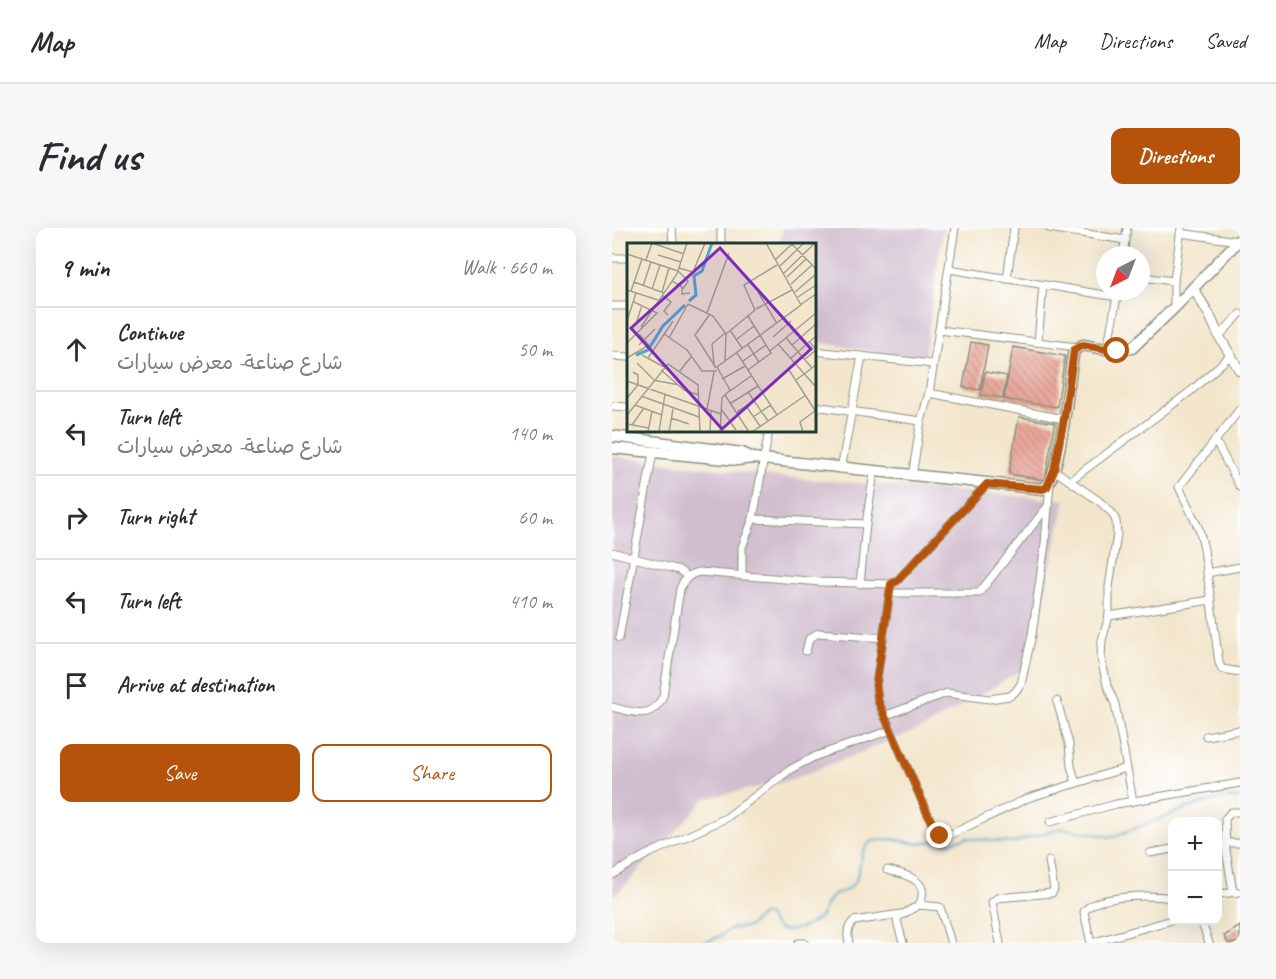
<!DOCTYPE html>
<meta charset="utf-8">
<style>
body{margin:0;font-family:Caveat,"Playpen Sans Arabic",sans-serif;background:#f7f7f7;color:#2b2b33}
.controls{position:absolute;right:18px;bottom:18px;display:grid;overflow:hidden;border-radius:12px;box-shadow:0 6px 24px #0002}
.controls button{width:54px;height:54px;display:grid;place-items:center;padding:0;border:0;border-bottom:2px solid #e1e1e2;background:#fff;color:#2b2b33;font:30px sans-serif}
.compass{position:absolute;left:484px;top:18px;width:54px;height:54px;border-radius:50%;background:#fff;box-shadow:0 6px 24px #0002;rotate:222deg}
.stop{position:absolute;width:18px;height:18px;margin:-14px;border:4px solid #b45309;border-radius:50%;background:#fff}
.stop.end{background:#b45309;border-color:#fff;box-shadow:0 2px 6px #0008}
.list{margin:0;padding:0;list-style:none}
h2{display:flex;justify-content:space-between;align-items:center;height:78px;margin:0;padding:0 24px;font-size:26px}
h2 small{font-size:20px;font-weight:400;color:#7c7c81}
.list li{display:grid;grid-template-columns:39px 1fr auto;gap:18px;align-items:center;box-sizing:border-box;height:84px;padding:0 24px;border-top:2px solid #e1e1e2}
.list b{display:block;font-size:22px;white-space:nowrap}
.list p{margin:0;font-size:20px;white-space:nowrap;color:#7c7c81}
.list em{font-size:20px;font-style:normal;color:#7c7c81}
.actions{display:flex;gap:12px;padding:18px 24px}
.actions a{flex:1;padding:14px 0;border:2px solid #b45309;border-radius:12px;text-align:center;font-size:21px;color:#b45309}
.actions .main{background:#b45309;color:#fff}
.icon{flex:none;width:33px;height:33px;fill:none;stroke:currentColor;stroke-width:2;stroke-linecap:round;stroke-linejoin:round}
.map{position:relative;flex:none;width:628px;height:715px;overflow:hidden;border-radius:12px}
header{display:flex;align-items:center;gap:36px;box-sizing:border-box;height:84px;padding:0 30px;background:#fff;border-bottom:2px solid #e1e1e2}
header strong{font-size:28px}
nav{display:flex;gap:33px;margin-inline-start:auto;font-size:21px}
.intro{display:flex;align-items:center;justify-content:space-between;box-sizing:border-box;height:144px;padding:0 36px}
h1{margin:0;font-size:42px}
.button{padding:15px 27px;border-radius:12px;background:#b45309;color:#fff;font-size:21px;font-weight:700}
main{display:flex;gap:36px;padding:0 36px}
aside{flex:1;background:#fff;border-radius:12px;box-shadow:0 6px 24px #0002}
.map>svg:first-child{display:block}
</style>
<header>
<strong>Map</strong>
<nav><a>Map</a><a>Directions</a><a>Saved</a></nav>
</header>
<div class="intro"><h1>Find us</h1><a class="button">Directions</a></div>
<main>
<aside>
<h2>9 min<small>Walk · 660 m</small></h2>
<ul class="list">
<li><svg class="icon" aria-label="ahead" viewBox="0 0 24 24"><path d="M12 20V5M6 11l6-6 6 6"/></svg><div><b>Continue</b><p>شارع صناعة- معرض سيارات</p></div><em>50 m</em></li>
<li><svg class="icon" aria-label="left" viewBox="0 0 24 24"><path d="M17 20v-9H6M10 6l-5 5 5 5"/></svg><div><b>Turn left</b><p>شارع صناعة- معرض سيارات</p></div><em>140 m</em></li>
<li><svg class="icon" aria-label="right" viewBox="0 0 24 24"><path d="M7 20v-9h11M14 6l5 5-5 5"/></svg><div><b>Turn right</b></div><em>60 m</em></li>
<li><svg class="icon" aria-label="left" viewBox="0 0 24 24"><path d="M17 20v-9H6M10 6l-5 5 5 5"/></svg><div><b>Turn left</b></div><em>410 m</em></li>
<li><svg class="icon" aria-label="arrive" viewBox="0 0 24 24"><path d="M6 21V4h12l-3 4 3 4H6"/></svg><div><b>Arrive at destination</b></div></li>
</ul>
<div class="actions"><a class="main">Save</a><a>Share</a></div>
</aside>
<div class="map">
<svg width="628" height="715" viewBox="0 0 628 715">
<defs>
<pattern id="building-back-hatch" width="6" height="6" patternUnits="userSpaceOnUse" patternTransform="scale(1.5)"><rect width="6" height="6" fill="#eaa89b"/><path d="M-1 5l2 2M0 0l6 6M5-1l2 2" fill="none" stroke="#bd8a7f"/></pattern>
</defs>
<rect width="100%" height="100%" fill="#fff"/>
<filter id="ink" filterUnits="userSpaceOnUse"><feTurbulence type="fractalNoise" baseFrequency=".0167" numOctaves="2"/><feDisplacementMap in="SourceGraphic" scale="12" xChannelSelector="R" yChannelSelector="G"/><feConvolveMatrix kernelMatrix="1 2 1 2 8 2 1 2 1" color-interpolation-filters="sRGB"/></filter>
<filter id="wash" filterUnits="userSpaceOnUse"><feTurbulence type="fractalNoise" baseFrequency=".008" numOctaves="4" result="noise"/><feDisplacementMap in="SourceGraphic" scale="24" xChannelSelector="R" yChannelSelector="G"/><feGaussianBlur stdDeviation="1.35" result="paint"/><feColorMatrix in="noise" values="0 0 0 0 0 0 0 0 0 0 0 0 0 0 0 0 0 1.4 0 .05"/><feComposite in="paint" operator="in"/></filter>
<g filter="url(#wash)">
<rect width="100%" height="100%" fill="#f3e6cc"/>
<g fill="#d0bdce">
<path d="M170,0H331L312,131L203,114L202,16H168Z"/>
<path d="M0,228L166,249L453,272L417,438L311,500L175,553L94,570L6,665L0,667Z"/>
</g>
<g fill="none" stroke-linecap="round" stroke-linejoin="round">
<path stroke="#4fa7cc" stroke-width="2" d="M92,715L108,708L120,700L136,699L150,687H155C159,691 162,699 167,701C179,706 203,696 210,686C213,681 214,674 219,670C226,663 236,665 242,655C251,641 245,625 260,613L280,611L307,616L322,613L336,615L355,610L400,615L449,600L500,609L577,580L602,572L628,569"/>
</g>
<g id="blocks">
<g fill="url(#building-back-hatch)">
<path d="M359,114L376,117L368,162L351,159Z"/>
<path d="M401,119L453,128L445,179L392,171Z"/>
<path d="M373,144L395,148L391,170L369,167Z"/>
<path d="M407,189L443,195L433,252L397,246Z"/>
<path d="M628,698V715H616L612,708Z"/>
</g>
</g>
</g>
<g filter="url(#ink)">
<use href="#blocks" fill-opacity="0" stroke="#899280" stroke-width="1.5"/>
<g fill="none" stroke-linecap="round" stroke-linejoin="round">
<defs>
<g id="minor">
<path d="M60,0L61,16"/>
<path d="M109,0V16"/>
<path d="M437,0L513,12"/>
<path d="M568,5L626,13"/>
<path d="M511,27L515,0"/>
<path d="M0,30H16"/>
<path d="M337,41L505,69"/>
<path d="M529,49L562,53"/>
<path d="M395,51L402,0"/>
<path d="M0,78H16"/>
<path d="M562,80V53L569,0"/>
<path d="M327,102L465,119"/>
<path d="M607,108L628,86"/>
<path d="M426,114L431,57"/>
<path d="M495,122L506,63"/>
<path d="M202,123L321,136"/>
<path d="M0,128L16,129"/>
<path d="M317,165L452,191"/>
<path d="M0,178L16,179"/>
<path d="M202,178L309,193"/>
<path d="M628,181L567,259L587,301L592,321L607,435L610,441L628,444"/>
<path d="M603,212L628,259"/>
<path d="M229,241L250,128"/>
<path d="M442,242L487,273L500,285L504,293L505,306L497,359V388L490,412L489,430L495,457L503,476L521,573"/>
<path d="M300,248L309,193L317,165L343,0"/>
<path d="M459,252L579,163L619,127"/>
<path d="M141,291L254,296"/>
<path d="M0,324L67,342L76,349"/>
<path d="M595,345L628,339"/>
<path d="M130,348V319L141,291L157,202"/>
<path d="M248,356L254,296L262,244"/>
<path d="M279,356L264,457L266,473L325,607L333,609L416,570L514,540"/>
<path d="M278,365H367L436,278"/>
<path d="M497,388L599,372"/>
<path d="M7,410L41,225"/>
<path d="M194,423L197,411L206,405L272,410"/>
<path d="M445,473L457,516L459,538L464,555"/>
<path d="M0,479C22,485 40,492 51,468L68,361C71,352 77,346 87,344L209,354L279,356L285,353L375,256"/>
<path d="M272,488L335,465L377,471L398,468L403,464L409,456L420,407L433,316L438,255"/>
<path d="M594,508L628,502"/>
<path d="M438,594L504,576L628,555"/>
<path d="M606,615H628"/>
<path d="M538,625L560,621"/>
<path d="M275,642C293,646 320,652 307,677L286,689L285,693L291,715"/>
<path d="M0,647L32,628L114,590L179,541L204,528L279,502"/>
<path d="M621,664L614,622L613,591L619,584H628"/>
<path d="M606,666L628,664"/>
<path d="M307,677L328,679L339,715"/>
<path d="M589,692L597,715"/>
<path d="M186,715H192"/>
<path d="M237,715C235,706 235,699 242,693L289,686"/>
<path d="M388,715L380,674L385,670L440,665L442,661L437,633"/>
<path d="M479,715L472,684C482,666 541,667 560,670"/>
<path d="M479,715L560,692"/>
</g>
<path id="secondary" d="M581,60L597,86L607,108L628,143"/>
<g id="primary">
<path d="M0,208L130,225L141,230"/>
<path d="M0,220L125,232L141,230L431,261C449,254 457,144 462,122L471,117L505,123L520,120L562,80L628,11"/>
</g>
</defs>
<use href="#minor" stroke="#899280" stroke-width="9"/>
<use href="#secondary" stroke="#899280" stroke-width="11"/>
<use href="#primary" stroke="#899280" stroke-width="13"/>
<use href="#minor" stroke="#fff" stroke-width="7"/>
<use href="#secondary" stroke="#fff" stroke-width="9"/>
<use href="#primary" stroke="#fff" stroke-width="10"/>
</g>
</g>
<g fill="none" stroke-linecap="round" stroke-linejoin="round" filter="url(#ink)">
<path stroke="#b45309" stroke-width="8" d="M328,608L325,607L266,473L264,457L279,356L285,353L375,256L431,261L435,259L442,242L452,191L462,122L471,117L505,123"/>
</g>
<g transform="translate(15 15)">
<rect width="189" height="189" fill="#f3e6cc"/>
<path fill="none" stroke="#4fa7cc" stroke-width="3" d="M62,58L69,52L67,33L75,28L85,0M9,112L21,107L36,83L58,62"/>
<path fill="none" stroke="#9ea28f" stroke-width="1.5" d="M25,0L57,11M164,0L189,26M0,11L51,28L61,38L56,46M31,12L54,19M149,16L165,1M19,17L25,0M153,23L177,0M52,25L66,29L78,0M157,30L188,0M160,34L179,16M45,38L55,44V51L63,50M7,39L37,50M164,41L185,22M16,43L24,19M25,46L33,22M0,47L31,57M4,48L15,16M35,49L42,25M131,49L149,79M168,49L189,31M35,52L44,59L37,68L41,72M171,54L189,42M173,62L189,51M129,66L165,47M80,70L102,10M83,71L68,92L89,125M0,78L9,50M9,81L15,62M14,84L50,31L60,0M103,87L115,105M37,91L60,107L75,128H90M146,94L164,78M42,95L61,61L86,73L99,91M159,95L185,125M110,96L127,83M0,100L30,70L7,59M151,101L188,143M12,102L28,86M121,102L132,119M165,102L189,81M143,108L189,70M110,110L150,172M15,112L37,124M0,115L22,102L12,91M21,115L46,78M164,115L189,93M178,116L189,107L183,99M98,117L99,91L128,67L117,42L150,22M116,118L139,102M10,120L26,136M87,121L85,101L98,90M34,127L57,147L72,152M121,127L144,110L121,73M162,127L189,169M52,129L64,114M95,136L118,123M26,137L52,142M169,137L189,122M0,138L94,171M103,148L124,133M121,149L141,178M98,152L122,189M14,153L72,174M0,155L11,142V132L6,129M104,160L131,143M8,162L35,172M119,163L133,183M80,166L87,129M95,167L109,187M110,169L127,158M0,172L41,121L71,142L73,189M126,174L144,162M44,175L62,181M0,181L22,185M5,182L17,165M21,189L25,168M32,189L38,151M42,189L46,166M83,189L84,168M93,189L95,155L103,147L90,124L174,62L139,0M125,189L179,152M176,189L173,179L188,168"/>
<path fill="#7b2cbf" fill-opacity="0.15" stroke="#7b2cbf" stroke-width="3" d="M93,5L184,106L95,186L4,85Z"/>
<rect width="189" height="189" fill="none" stroke="#1f3d34" stroke-width="3"/>
</g>
</svg>
<div class="controls">
<button>+</button>
<button>−</button>
</div>
<svg class="compass" viewBox="-18 -18 36 36"><path d="M0-13l5 13h-10z" fill="#e53935"/><path d="M0 13l5-13h-10z" fill="#7c7c81"/></svg>
<div class="stop" style="left:505px;top:123px"></div>
<div class="stop end" style="left:328px;top:608px"></div>
</div>
</main>
